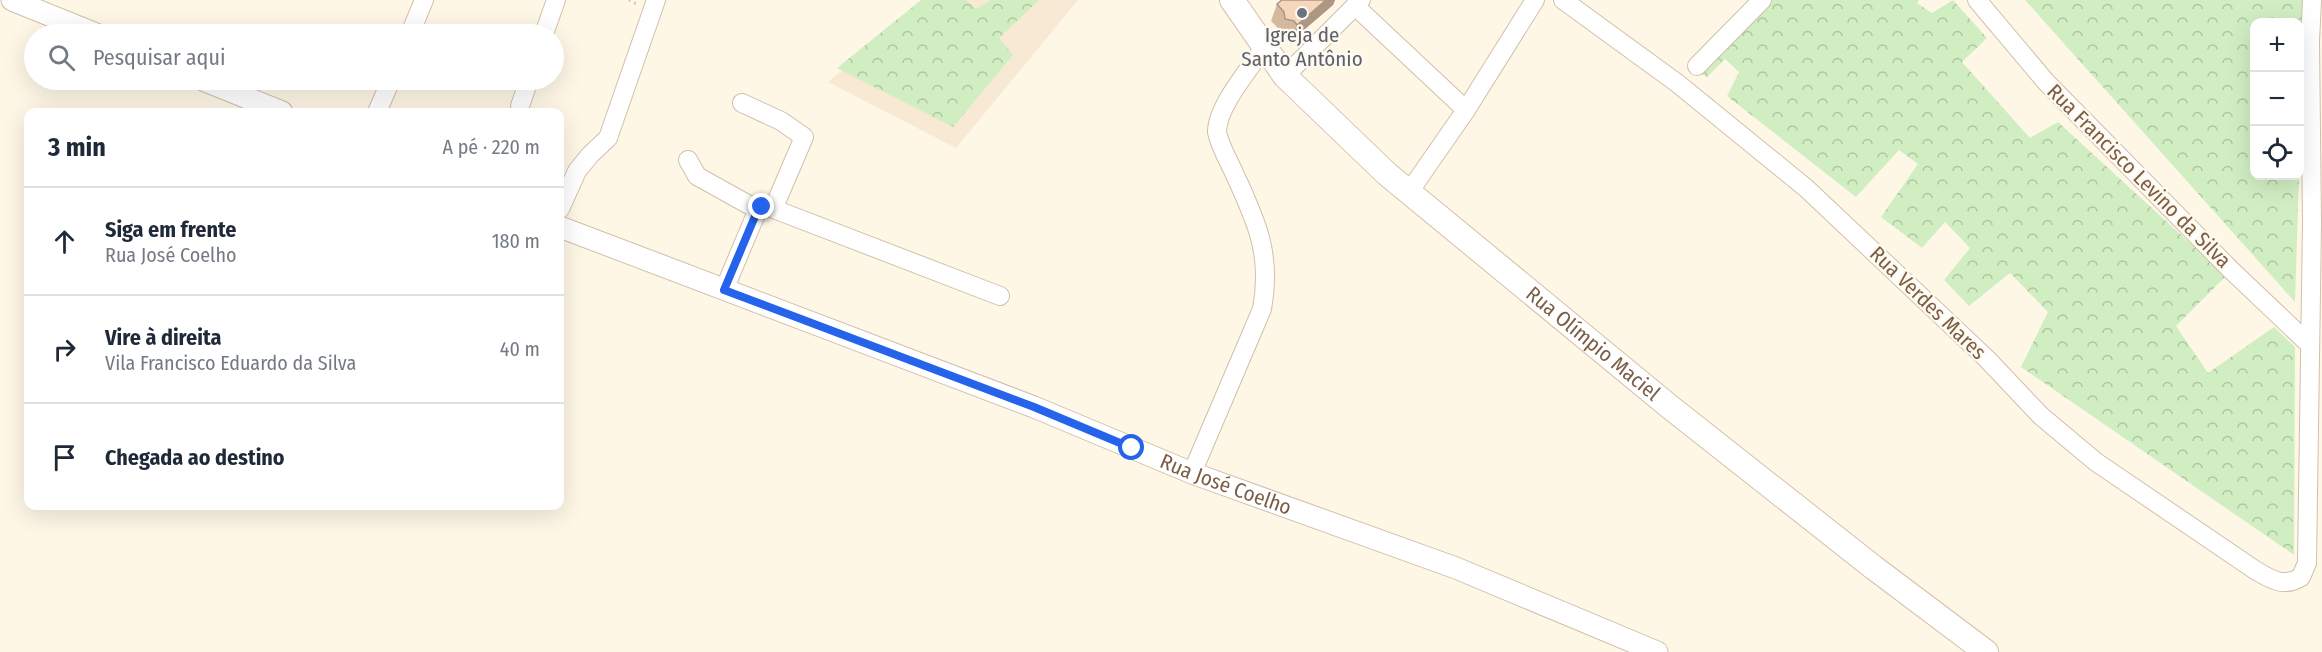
<!DOCTYPE html>
<html lang="pt">
<meta charset="utf-8">
<style>
body{margin:0;font-family:"Fira Sans Condensed",sans-serif;background:#f2f2f3;color:#1f2937}
.controls{position:absolute;right:18px;top:18px;display:grid;overflow:hidden;border-radius:12px;box-shadow:0 6px 24px #0002}
.controls button{width:54px;height:54px;display:grid;place-items:center;padding:0;border:0;border-bottom:2px solid #e0e1e3;background:#fff;color:#1f2937;font:30px sans-serif}
.stop{position:absolute;width:18px;height:18px;margin:-14px;border:4px solid #2563eb;border-radius:50%;background:#fff}
.stop.end{background:#2563eb;border-color:#fff;box-shadow:0 2px 6px #0008}
.list{margin:0;padding:0;list-style:none}
h2{display:flex;justify-content:space-between;align-items:center;height:78px;margin:0;padding:0 24px;font-size:26px}
h2 small{font-size:20px;font-weight:400;color:#747a83}
.list li{display:grid;grid-template-columns:39px 1fr auto;gap:18px;align-items:center;box-sizing:border-box;height:108px;padding:0 24px;border-top:2px solid #e0e1e3}
.list b{display:block;font-size:22px;white-space:nowrap}
.list p{margin:0;font-size:20px;white-space:nowrap;color:#747a83}
.list em{font-size:20px;font-style:normal;color:#747a83}
.icon{flex:none;width:33px;height:33px;fill:none;stroke:currentColor;stroke-width:2;stroke-linecap:round;stroke-linejoin:round}
.map{position:relative;flex:none;width:2322px;height:652px;overflow:hidden}
.search{position:absolute;background:#fff;box-shadow:0 6px 24px #0002;left:24px;top:24px;width:540px;height:66px;display:flex;align-items:center;gap:15px;box-sizing:border-box;padding:0 21px;border-radius:33px;color:#747a83;font-size:22px}
.panel{position:absolute;background:#fff;box-shadow:0 6px 24px #0002;left:24px;top:108px;width:540px;height:402px;border-radius:12px}
.map>svg:first-child{display:block}
</style>
<div class="map">
<svg width="2322" height="652" viewBox="0 0 2322 652">
<defs>
<pattern id="forest-crowns" width="20" height="18" patternUnits="userSpaceOnUse" patternTransform="scale(1.5)"><rect width="20" height="18" fill="#d1eec3"/><path d="M2 6a3 3 0 1 1 6 0M12 15a3 3 0 1 1 6 0" fill="none" stroke="#afc4a0"/></pattern>
</defs>
<rect width="100%" height="100%" fill="#fef7e6"/>
<path fill="#f7e9d4" d="M927,0H1078L956,148L828,82Z"/>
<g fill="url(#forest-crowns)">
<path d="M921,0H966L976,9L991,0H1039L999,38L1013,55L953,127L837,68Z"/>
<path d="M1757,0H1919L1917,3L1932,13L1953,0L1987,38L1962,62L2030,138L2058,122L2226,276L2176,326L2208,373L2274,327L2295,347L2294,555L2021,367L2048,312L2010,273L1969,306L1944,280L1970,248L1945,222L1922,248L1881,217L1918,164L1899,150L1856,197L1727,96L1739,72L1725,59L1707,77L1688,67Z"/>
<path d="M2025,0H2304L2300,158V22H2254V176H2299L2295,302Z"/>
</g>
<g fill="none" stroke-linecap="round" stroke-linejoin="round">
<defs>
<g id="minor">
<path d="M1563,0L1677,83L1806,188L1987,359L2041,416L2096,462L2255,570C2270,579 2284,588 2301,577L2307,563L2312,223L2310,41L2312,0"/>
<path d="M1977,0L2046,82L2231,270L2309,344"/>
<path d="M1355,6L1466,110"/>
<path d="M410,34L424,0"/>
<path d="M544,34L556,0"/>
<path d="M1697,66L1762,0"/>
<path d="M1285,76L1361,0"/>
<path d="M742,103L781,121L804,137L774,207"/>
<path d="M520,106L529,80"/>
<path d="M377,112L391,80"/>
<path d="M688,160L697,176L758,210"/>
<path d="M1409,192L1466,110L1535,0"/>
<path d="M560,209L577,171L590,155L608,138L656,0"/>
<path d="M724,290L753,221L758,210L766,206L1000,296"/>
<path d="M1192,473L1262,309C1272,256 1257,222 1235,175C1229,161 1220,147 1217,132C1217,106 1250,69 1264,47"/>
</g>
<g id="tertiary">
<path d="M12,0L96,34"/>
<path d="M203,80L282,112"/>
<path id="s1" d="M560,227L1034,407L1192,473L1456,568L1657,652"/>
</g>
<g id="secondary">
<path id="s2" d="M1232,0L1285,76L1387,174L1670,407L1873,567L1986,652"/>
</g>
</defs>
<use href="#minor" stroke="#d2bfaa" stroke-width="20"/>
<use href="#tertiary" stroke="#d2bfaa" stroke-width="23"/>
<use href="#secondary" stroke="#d5c0a8" stroke-width="26"/>
<path stroke="#ddba9d" stroke-width="3" stroke-dasharray="1.5 4.5" stroke-linecap="butt" d="M629,0L638,5"/>
<use href="#minor" stroke="#fff" stroke-width="18"/>
<use href="#tertiary" stroke="#fff" stroke-width="21"/>
<use href="#secondary" stroke="#fff" stroke-width="24"/>
</g>
<path fill="#d4b9a1" d="M1282,0H1335L1333,5L1291,41L1288,37L1279,35L1278,28L1271,21L1277,4Z"/>
<path fill="#ad9683" d="M1326,0H1335L1333,5L1291,41L1297,25Z"/>
<path fill="#f7d7bb" stroke="#ad9683" stroke-width="1.5" d="M1282,0H1326L1297,25L1294,21L1285,19L1284,12L1277,4Z"/>
<g fill="none" stroke-linecap="round" stroke-linejoin="round">
<path stroke="#2563eb" stroke-width="8" d="M762,207L758,210L753,221L724,290L1034,407L1132,448"/>
</g>
<circle fill="#6b7280" stroke="#fffaef" stroke-width="2" cx="1302" cy="13" r="6"/>
<g text-anchor="middle" dominant-baseline="central" stroke-width="4.5" stroke-linejoin="round" paint-order="stroke">
<g font-size="21" fill="#5b616d" stroke="#fffaef">
<text x="1302" y="35">Igreja de<tspan x="1302" dy="24">Santo Antônio</tspan></text>
</g>
<g font-size="21" fill="#7b5e47" stroke="#fffaef">
<text transform="translate(2139 176) rotate(45)">Rua Francisco Levino da Silva</text>
<text transform="translate(1928 303) rotate(44)">Rua Verdes Mares</text>
<text stroke="none"><textPath href="#s2" startOffset="501">Rua Olímpio Maciel</textPath></text>
<text stroke="none"><textPath href="#s1" startOffset="714">Rua José Coelho</textPath></text>
</g>
</g>
</svg>
<div class="controls">
<button>+</button>
<button>−</button>
<button><svg class="icon" aria-label="locate" viewBox="0 0 24 24"><circle cx="12" cy="12" r="6"/><path d="M12 2v4M12 18v4M2 12h4M18 12h4"/></svg></button>
</div>
<div class="stop" style="left:1132px;top:448px"></div>
<div class="stop end" style="left:762px;top:207px"></div>
<div class="search"><svg class="icon" aria-label="search" viewBox="0 0 24 24"><circle cx="10" cy="10" r="6"/><path d="M15 15l6 6"/></svg>Pesquisar aqui</div>
<section class="panel">
<h2>3 min<small>A pé · 220 m</small></h2>
<ul class="list">
<li><svg class="icon" aria-label="ahead" viewBox="0 0 24 24"><path d="M12 20V5M6 11l6-6 6 6"/></svg><div><b>Siga em frente</b><p>Rua José Coelho</p></div><em>180 m</em></li>
<li><svg class="icon" aria-label="right" viewBox="0 0 24 24"><path d="M7 20v-9h11M14 6l5 5-5 5"/></svg><div><b>Vire à direita</b><p>Vila Francisco Eduardo da Silva</p></div><em>40 m</em></li>
<li><svg class="icon" aria-label="arrive" viewBox="0 0 24 24"><path d="M6 21V4h12l-3 4 3 4H6"/></svg><div><b>Chegada ao destino</b></div></li>
</ul>
</section>
</div>
